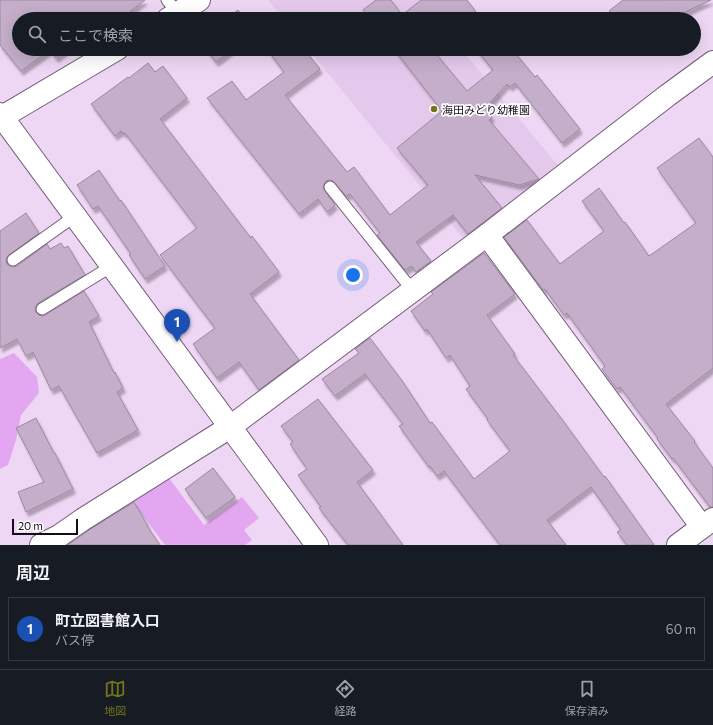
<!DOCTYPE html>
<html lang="ja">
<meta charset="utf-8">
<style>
body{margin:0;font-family:Commissioner,"Noto Sans JP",sans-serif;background:#20242c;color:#f1f3f6}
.scale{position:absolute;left:12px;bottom:10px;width:66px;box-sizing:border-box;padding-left:4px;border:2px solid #140c16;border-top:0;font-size:11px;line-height:14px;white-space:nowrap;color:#140c16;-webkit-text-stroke:3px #fff;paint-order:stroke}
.you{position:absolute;left:353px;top:275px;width:14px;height:14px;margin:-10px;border:3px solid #fff;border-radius:50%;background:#1a73e8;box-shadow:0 0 0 6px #1a73e833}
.badge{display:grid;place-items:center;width:26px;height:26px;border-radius:50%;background:#747419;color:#fff;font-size:13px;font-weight:700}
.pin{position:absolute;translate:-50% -33px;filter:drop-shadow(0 1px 2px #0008)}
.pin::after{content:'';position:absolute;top:21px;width:14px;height:12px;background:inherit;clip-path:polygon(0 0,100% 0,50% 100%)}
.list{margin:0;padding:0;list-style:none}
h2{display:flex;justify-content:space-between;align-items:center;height:52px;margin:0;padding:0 16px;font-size:17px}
h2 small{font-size:13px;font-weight:400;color:#9ea1a6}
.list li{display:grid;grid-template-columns:26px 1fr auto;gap:12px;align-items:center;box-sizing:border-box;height:64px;margin:0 8px 8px;padding:0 8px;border:1px solid #363941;border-radius:0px}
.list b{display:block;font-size:15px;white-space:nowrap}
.list p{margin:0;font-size:13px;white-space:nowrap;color:#9ea1a6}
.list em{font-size:13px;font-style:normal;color:#9ea1a6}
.icon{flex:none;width:22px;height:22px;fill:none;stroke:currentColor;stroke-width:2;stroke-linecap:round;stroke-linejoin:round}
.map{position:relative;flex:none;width:713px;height:545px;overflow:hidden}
.search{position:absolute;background:#171b24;box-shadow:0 4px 16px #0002;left:12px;right:12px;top:12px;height:44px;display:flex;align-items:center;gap:10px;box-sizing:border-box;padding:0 14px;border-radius:22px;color:#9ea1a6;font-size:15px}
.sheet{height:124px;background:#171b24}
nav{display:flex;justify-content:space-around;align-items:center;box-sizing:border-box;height:56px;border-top:1px solid #363941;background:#171b24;font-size:11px;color:#9ea1a6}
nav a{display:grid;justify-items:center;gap:2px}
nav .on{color:#747419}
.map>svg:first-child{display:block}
</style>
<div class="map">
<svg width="713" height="545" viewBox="0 0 713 545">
<defs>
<filter id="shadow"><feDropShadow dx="2.5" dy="4.5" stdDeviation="1" flood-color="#0004"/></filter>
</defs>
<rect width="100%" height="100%" fill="#eed7f4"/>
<g fill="#e5c9ec">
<path d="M268,0H420L436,19H283Z"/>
<path d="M308,49H461L561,169L466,242Z"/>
</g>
<g fill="#e2a7f0">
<path d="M14,353L37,377L39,393L21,415L16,440L8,465L0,469V359Z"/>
<path d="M166,474L204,525L242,497L259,518L244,530L252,540L245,545H165L131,500Z"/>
</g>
<g fill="#c4aeca" stroke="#9d87a2" filter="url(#shadow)">
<path d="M0,0H145L120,19H19V49H68L56,58L50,50L21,71L0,45Z"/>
<path d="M376,0H391L402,15L421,0H467L479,16L482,13L487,19H370L363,10Z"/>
<path d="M623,0H711L670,19H616L609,11Z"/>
<path d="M238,10L245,19H226Z"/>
<path d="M206,49H233L216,62Z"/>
<path d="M267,49H304L320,69L285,95L347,172L354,167L390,215L428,185L397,148L442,111L394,49H432L467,91L493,70L476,49H512L535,77L537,75L580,129L562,143L515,83L510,87L507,84L485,108L492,117L489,120L539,179L519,185L475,175L502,208L468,234L453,215L416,242L431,261L416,272L412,266L405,270L377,235L380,233L350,194L346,196L333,181L329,180L326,181L324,184L323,188L325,191L335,205L327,212L318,199L299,214L207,98L232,81L246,100L284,72Z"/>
<path d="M148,63L155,72L163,66L187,98L160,119L251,238L252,236L279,272L250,294L299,360L259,390L239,362L217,378L193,344L215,328L160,255L197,228L125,133L124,134L121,131L115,136L91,104L128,77L129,78Z"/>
<path d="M699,138L713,157V368L666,404L695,441L694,442L713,468V507H710L673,458L672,459L657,439L658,438L620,387L617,389L602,369L605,366L567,313L564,315L545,289L543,290L504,237L527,220L560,264L604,231L582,201L599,188L624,223L625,222L649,256L696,223L657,168Z"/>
<path d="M99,170L120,201L121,200L165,266L145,279L129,255L131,254L98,206L93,209L77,185Z"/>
<path d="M26,213L39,233L9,255L7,257L6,261L7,264L10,266L14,267L17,266L47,244L50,249L61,243L64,248L68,246L85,275L38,303L36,306L35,310L36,312L39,315L43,316L45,315L84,291L99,316L89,322L114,373L115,372L123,388L117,392L138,430L97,453L59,386L51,390L33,352L26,356L17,339L0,348V231Z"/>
<path d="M484,253L515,294L487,315L515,354L513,355L564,422L604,477L605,476L654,545H627L617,532L621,530L591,487L547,520L566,545H500L444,471L437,476L430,466L429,467L399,426L403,424L365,374L335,396L322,379L359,353L355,349L370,338L403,382L430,423L432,422L474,479L510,451L487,420L488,419L466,389L470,386L450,355L446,358L427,329L425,331L411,311L433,294L431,292Z"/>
<path d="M318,399L373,470L357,482L403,545H348L319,508L321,507L298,475L307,469L290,444L293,442L281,426Z"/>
<path d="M36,418L54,453H55L73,489L26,512L18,492L44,482L16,428Z"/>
<path d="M213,468L235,497L206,518L185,489Z"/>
<path d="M134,502L148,526H147L160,545H68L89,530Z"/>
</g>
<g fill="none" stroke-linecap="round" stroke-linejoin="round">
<defs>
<g id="lane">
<path d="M167,0L178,13"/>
<path d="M330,187L413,291"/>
<path d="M13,260L75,216"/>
<path d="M42,309L112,266"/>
</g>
<g id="street">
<path d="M168,19L199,0"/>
<path d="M2,117L117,49"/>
<path d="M487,235L702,527"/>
<path d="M41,545L59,536L82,520L230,427L487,235L668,95L713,62"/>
<path d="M678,545L713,519"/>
</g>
<path id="secondary" d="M0,114L317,545"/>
</defs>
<use href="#lane" stroke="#735e78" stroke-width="13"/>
<use href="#street" stroke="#735e78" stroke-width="24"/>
<use href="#secondary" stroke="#735e78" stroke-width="24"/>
<use href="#lane" stroke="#fff" stroke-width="11"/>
<use href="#street" stroke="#fff" stroke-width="22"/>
<use href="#secondary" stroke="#fff" stroke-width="22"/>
</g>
<circle fill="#747419" stroke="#fff" stroke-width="1.5" cx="434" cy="109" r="4"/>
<g text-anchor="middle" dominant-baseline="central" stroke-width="3.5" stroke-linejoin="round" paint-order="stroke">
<g font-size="11" fill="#140c16" stroke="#fff" text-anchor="start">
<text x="442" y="109">海田みどり幼稚園</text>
</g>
</g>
</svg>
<div class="scale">20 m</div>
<div class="you"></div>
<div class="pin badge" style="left:177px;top:342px;background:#1a4fb4">1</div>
<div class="search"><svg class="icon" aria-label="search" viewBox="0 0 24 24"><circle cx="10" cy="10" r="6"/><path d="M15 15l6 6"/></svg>ここで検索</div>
</div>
<section class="sheet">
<h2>周辺<small></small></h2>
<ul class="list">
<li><span class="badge" style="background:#1a4fb4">1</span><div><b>町立図書館入口</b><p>バス停</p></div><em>60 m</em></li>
</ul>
</section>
<nav>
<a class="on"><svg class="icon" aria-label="map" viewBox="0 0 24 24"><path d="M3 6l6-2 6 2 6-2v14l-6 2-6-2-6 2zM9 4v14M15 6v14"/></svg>地図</a>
<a><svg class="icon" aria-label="directions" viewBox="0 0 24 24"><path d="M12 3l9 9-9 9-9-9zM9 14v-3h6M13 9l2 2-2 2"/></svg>経路</a>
<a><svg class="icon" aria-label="saved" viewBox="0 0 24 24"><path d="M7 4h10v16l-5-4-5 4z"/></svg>保存済み</a>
</nav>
